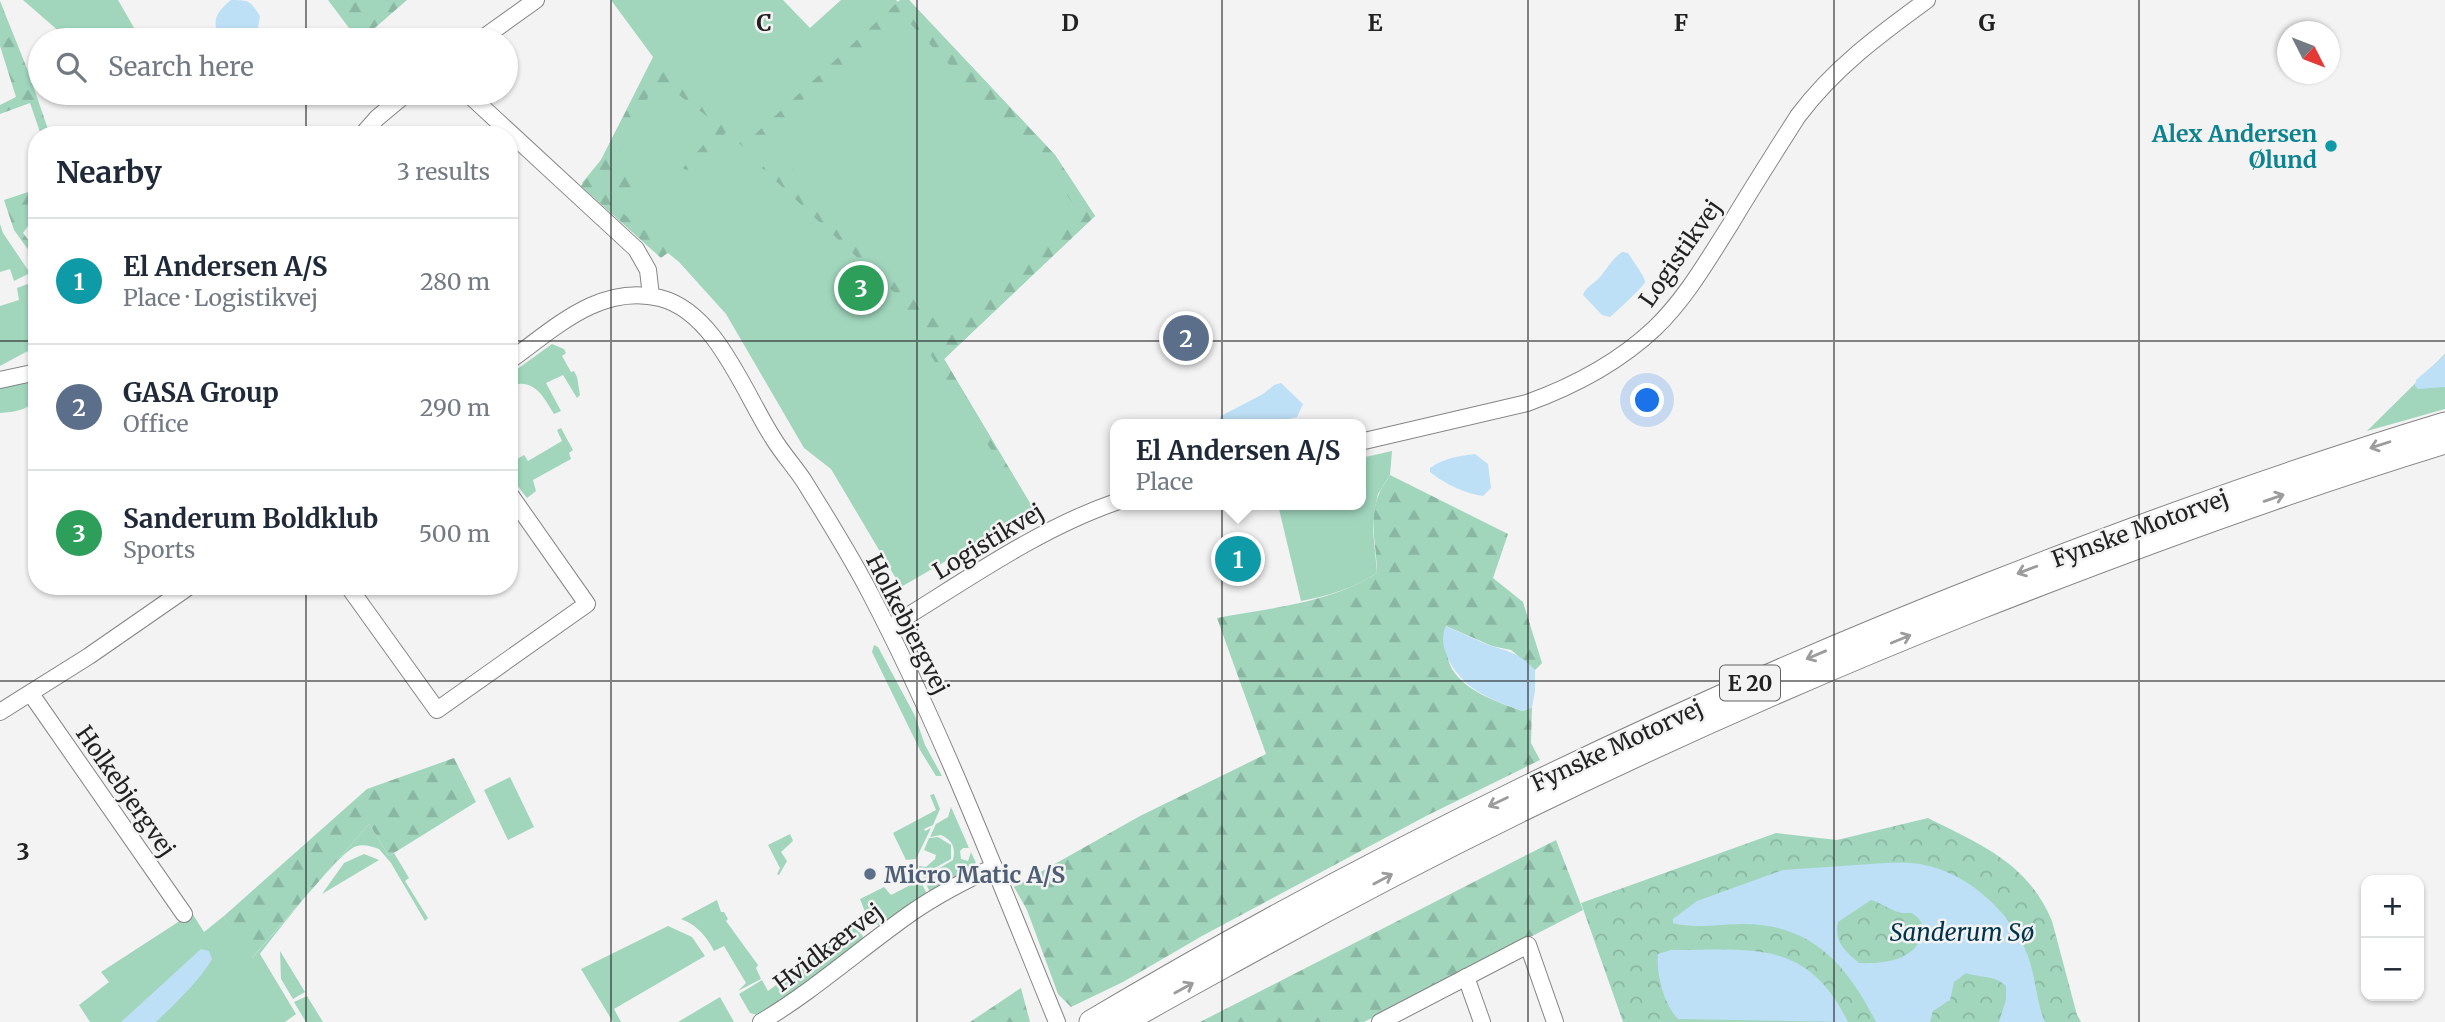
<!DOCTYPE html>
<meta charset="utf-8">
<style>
body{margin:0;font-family:Merriweather,serif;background:#f6f6f7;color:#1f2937}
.controls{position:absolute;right:21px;bottom:21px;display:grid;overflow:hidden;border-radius:14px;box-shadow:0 2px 5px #0004}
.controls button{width:63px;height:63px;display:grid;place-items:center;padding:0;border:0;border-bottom:2px solid #e0e1e3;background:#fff;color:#1f2937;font:35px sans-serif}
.compass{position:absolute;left:2277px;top:21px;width:63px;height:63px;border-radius:50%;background:#fff;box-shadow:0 2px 5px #0004;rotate:132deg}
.you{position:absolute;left:1648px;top:401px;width:24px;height:24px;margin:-18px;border:5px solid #fff;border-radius:50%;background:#1a73e8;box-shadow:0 0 0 10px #1a73e833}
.badge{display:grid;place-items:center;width:46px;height:46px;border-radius:50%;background:#2764d1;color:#fff;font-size:23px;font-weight:700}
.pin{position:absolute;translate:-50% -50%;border:4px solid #fff;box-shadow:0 2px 7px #0006}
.popup{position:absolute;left:1110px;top:419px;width:256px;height:91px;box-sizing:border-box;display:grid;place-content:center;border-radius:14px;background:#fff;filter:drop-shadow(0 2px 5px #0005);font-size:23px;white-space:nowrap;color:#747a83}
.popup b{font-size:26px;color:#1f2937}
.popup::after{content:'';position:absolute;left:50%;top:100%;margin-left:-14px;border:14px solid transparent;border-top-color:#fff}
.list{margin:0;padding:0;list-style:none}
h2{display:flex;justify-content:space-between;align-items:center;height:91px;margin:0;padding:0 28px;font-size:30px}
h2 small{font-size:23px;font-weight:400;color:#747a83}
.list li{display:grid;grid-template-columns:46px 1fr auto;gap:21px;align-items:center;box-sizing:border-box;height:126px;padding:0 28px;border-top:2px solid #e0e1e3}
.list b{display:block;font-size:26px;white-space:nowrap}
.list p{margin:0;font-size:23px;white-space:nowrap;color:#747a83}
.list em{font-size:23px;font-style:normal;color:#747a83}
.icon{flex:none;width:38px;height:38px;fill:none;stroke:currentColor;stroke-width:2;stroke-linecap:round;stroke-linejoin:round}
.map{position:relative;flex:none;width:2445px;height:1022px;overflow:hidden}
.search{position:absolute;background:#fff;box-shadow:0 2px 5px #0004;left:28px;top:28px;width:490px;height:77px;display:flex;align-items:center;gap:18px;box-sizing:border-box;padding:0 24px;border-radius:38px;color:#747a83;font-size:26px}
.panel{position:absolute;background:#fff;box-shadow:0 2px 5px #0004;left:28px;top:126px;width:490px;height:469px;border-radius:28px}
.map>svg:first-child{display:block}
</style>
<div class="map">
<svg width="2445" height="1022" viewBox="0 0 2445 1022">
<defs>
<pattern id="forest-firs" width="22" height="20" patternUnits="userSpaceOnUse" patternTransform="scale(1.75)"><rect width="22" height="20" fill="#a1d6bd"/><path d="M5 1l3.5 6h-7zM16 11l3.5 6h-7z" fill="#8ab7a2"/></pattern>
<pattern id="park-crowns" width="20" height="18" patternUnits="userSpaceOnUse" patternTransform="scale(1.75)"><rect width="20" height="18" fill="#a1d6bd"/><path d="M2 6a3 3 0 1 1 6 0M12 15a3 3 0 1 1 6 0" fill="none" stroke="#8ab7a2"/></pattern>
</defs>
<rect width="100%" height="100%" fill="#f3f3f4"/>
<g fill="#a1d6bd">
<path d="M23,0H118L141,40H69Z"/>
<path d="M611,0H783L810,28L841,0H896L898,2L909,0L1055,155L1095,216L944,359L1034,510L901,587L831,469L804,448L726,314L679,262L582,183L601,160L653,57Z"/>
<path d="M0,224L3,233L30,273L14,281L10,269L0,272Z"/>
<path d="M33,282L37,283V346L0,366V306L19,300L17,288Z"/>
<path d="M552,344L564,349L566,353L562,356L571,372L574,371L577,377L580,395L577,398L563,375L546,383L561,411L554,414C543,396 534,377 509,386V375Z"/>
<path d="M2445,354V409L2367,431Z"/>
<path d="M26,382L37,383V401C25,410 15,412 0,413V388Z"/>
<path d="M561,428L573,450L569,453L571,459L533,480L536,491L527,498L509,475V464L524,455L528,461L562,441L557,430Z"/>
<path d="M1392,451L1390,475L1378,494L1374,513L1373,530L1377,573C1355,588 1327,596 1301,601L1278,505H1360L1361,458Z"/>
<path d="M874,645L878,647L915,716L925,745L942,776H936L920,750L872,652Z"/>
<path d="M510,777L534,827L508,840L484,790Z"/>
<path d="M934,794L940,809L933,825L924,829L925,831L931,828L916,859L906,860L893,833L936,810L930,795Z"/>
<path d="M951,807L969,848H963L960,851L961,859L968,861L971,852L976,863L968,871L930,892L923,878L953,860C956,847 952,840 941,835L930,837L936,824L948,817Z"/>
<path d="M369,824L389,856L394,853L409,878L405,881L428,918L425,921L391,863L379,849C373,847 364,844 357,846C341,849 273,937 260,954L296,1014L285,1022H90L79,1005L109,982L101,972L192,913L204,932L224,916L252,958Z"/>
<path d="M790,834L793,841L781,852L787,861L779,875L777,874L780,868L768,845Z"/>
<path d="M938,837L951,845V859L922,875L919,866L926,867L935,859L936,855L924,850L929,838Z"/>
<path d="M364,854L379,860L322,894L344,863Z"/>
<path d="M920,880L927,894L882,926L869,922L860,899L884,887L891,895Z"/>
<path d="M717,900L721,912H724L728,919L726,921L758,965L756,968L761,979L738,991L746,983L724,946L714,951C707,937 697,925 681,919Z"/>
<path d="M668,926L692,937L705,956L614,1009L621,1022H613L581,969Z"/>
<path d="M854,927L863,936L862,942L778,1004L757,1015L750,1013L739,994L762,980L768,991Z"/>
<path d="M280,951L305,992L293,999L281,979Z"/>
<path d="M307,996L323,1022H306L294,1002Z"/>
<path d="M720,997L734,1022H678Z"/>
</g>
<g fill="url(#forest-firs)">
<path d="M328,0H407L361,40H358Z"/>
<path d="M900,0H909L1055,155L1095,216L944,359L1034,510L1029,509L914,329L894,292L762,168L777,153L950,335L1080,213L1044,164L903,16L754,156L726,132L689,173L683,168L720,126L667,86L652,90L614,161L637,183L616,207L632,221L641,212L649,220L642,228L669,252L661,258L581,186L601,160L654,57L749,140Z"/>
<path d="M0,1L28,71L50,135H41L30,103L0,114V105L16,97L0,46Z"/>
<path d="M37,189V213L23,233L37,252V262L14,230L4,200Z"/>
<path d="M1390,475L1508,534L1493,578L1523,602L1542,663L1535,670L1511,650L1492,646L1446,626C1447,637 1446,655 1450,665C1461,690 1499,703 1523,711L1532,707L1531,743L1540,760L1428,815L1202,936L1123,982L1071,1007L1058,994L1027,910L1014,887L1140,816L1266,754L1217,618C1270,608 1331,603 1377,573C1377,547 1368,520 1379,494C1381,488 1387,481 1390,475Z"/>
<path d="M454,758L476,802L389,856L369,824L251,959L224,916L367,789Z"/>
<path d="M1556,840L1583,910L1364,1022H1200Z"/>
<path d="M1021,988L1030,1022H970Z"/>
</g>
<path fill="url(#park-crowns)" d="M1928,818C1981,845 2027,862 2052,921L2077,1015L2081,1022H1623L1581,903L1776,833L1837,840Z"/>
<g fill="#bee0f6" fill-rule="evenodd">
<path d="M231,0C250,0 250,1 260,16L256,40H221C211,22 215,13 231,0Z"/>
<path d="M1622,252L1628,253C1631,258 1646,278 1645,282C1645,285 1615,313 1610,317L1602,315L1583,295C1586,286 1593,285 1599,278C1607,269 1611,260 1622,252Z"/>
<path d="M2445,355V387L2418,389L2415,386L2416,380Z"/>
<path d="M1281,383L1303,404L1297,417L1265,424H1217L1221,416L1263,394L1274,385Z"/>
<path d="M1475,454L1488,464L1491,488L1483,496C1466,494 1443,483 1430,472V468C1444,458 1458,456 1475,454Z"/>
<path d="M1446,626C1462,633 1477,641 1492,646C1511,652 1521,655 1535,670V691L1532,707L1523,711C1490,700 1458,687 1446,653C1442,644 1442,634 1446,626Z"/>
<path d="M1886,863C1898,863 1912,862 1924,865C1967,873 2008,910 2025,949C2036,972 2035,999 2045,1022H1999L2006,1000V986C1995,975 1980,978 1966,973L1954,982L1950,1000L1933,1011L1930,1022H1876C1847,965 1812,924 1743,924C1721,924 1693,929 1673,923V919L1697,901L1783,870ZM1871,900C1882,903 1891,911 1902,913C1908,913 1912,911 1917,917C1922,921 1923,926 1922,932C1918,961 1882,964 1859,963C1844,950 1834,942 1838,922Z"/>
<path d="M201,949L209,951L212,959C200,980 174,1005 156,1022H121Z"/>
<path d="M1671,950C1751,950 1807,938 1848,1022L1678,1019C1664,1004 1656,974 1658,954Z"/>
</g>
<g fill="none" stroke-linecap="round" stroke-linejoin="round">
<defs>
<g id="minor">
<path d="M480,40L536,0"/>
<path d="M467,93L636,249L648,270L651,296"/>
<path d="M362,135L377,118L407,93"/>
<path d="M509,361C554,329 600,283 660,298C716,312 744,393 773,438C782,453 794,466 804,481C827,518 851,556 871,595C943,733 998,878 1057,1022"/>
<path d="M0,380L37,372"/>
<path d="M1360,442L1527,403C1574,386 1618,363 1655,328C1686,298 1707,261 1730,225C1752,188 1775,152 1798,116C1834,68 1879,35 1927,0"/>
<path d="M348,586L437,710L587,604L509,493"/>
<path d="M888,628C961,584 1035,530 1116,502"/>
<path d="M31,694L184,914"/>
<path d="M0,712L89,656L190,586"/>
<path d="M1466,977L1482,1022"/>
<path d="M761,1022C815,990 862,947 914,911C939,894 966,880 994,867"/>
<path d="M1380,1022L1528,945L1555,1022"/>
</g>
<g id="highway">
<path d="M1091,1022C1377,852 1678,707 1988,585C2138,526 2290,471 2445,424"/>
<path d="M1124,1022C1170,995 1217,970 1264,944C1493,817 1730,707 1973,610C2128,549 2285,491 2445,442"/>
</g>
</defs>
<use href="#minor" stroke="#858586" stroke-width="18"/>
<use href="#highway" stroke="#858586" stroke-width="25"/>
<use href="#minor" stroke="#fff" stroke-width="16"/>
<use href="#highway" stroke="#fff" stroke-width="23"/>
</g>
<defs><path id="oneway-shaft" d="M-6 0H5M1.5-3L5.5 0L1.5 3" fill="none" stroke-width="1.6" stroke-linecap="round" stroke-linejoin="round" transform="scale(1.75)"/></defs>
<g stroke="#9c9c9c">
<use href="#oneway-shaft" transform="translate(2380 445) rotate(162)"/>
<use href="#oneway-shaft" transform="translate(2274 498) rotate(-19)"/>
<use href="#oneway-shaft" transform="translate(2027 570) rotate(159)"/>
<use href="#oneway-shaft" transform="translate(1901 639) rotate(-22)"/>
<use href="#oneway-shaft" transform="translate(1816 655) rotate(157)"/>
<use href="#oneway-shaft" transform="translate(1498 802) rotate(154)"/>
<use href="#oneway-shaft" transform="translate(1383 879) rotate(-28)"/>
<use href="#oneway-shaft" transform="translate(1184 988) rotate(-29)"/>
</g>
<path fill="none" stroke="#222" stroke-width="2" stroke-opacity="0.55" d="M306,0V40M611,0V1022M917,0V1022M1222,0V1022M1528,0V1022M1834,0V1022M2139,0V1022M306,93V135M0,341H37M509,341H2445M306,586V1022M0,681H2445"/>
<circle fill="#0f9aa8" stroke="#f3f3f4" stroke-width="2.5" cx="2331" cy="146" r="7"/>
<circle fill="#5c6f8a" stroke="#f3f3f4" stroke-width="2.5" cx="870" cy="874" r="7"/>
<g text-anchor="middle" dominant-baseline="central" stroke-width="5" stroke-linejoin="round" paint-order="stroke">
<rect fill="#f3f3f4" stroke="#616161" stroke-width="2" x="1720" y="665.5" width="60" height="35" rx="5"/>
<g font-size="21" font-weight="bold" fill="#222">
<text x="1750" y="683">E 20</text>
</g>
<g font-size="23" font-weight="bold" fill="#0d838f" stroke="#f3f3f4" text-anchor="end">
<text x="2317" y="133">Alex Andersen<tspan x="2317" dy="26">Ølund</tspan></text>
</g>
<g font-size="23" fill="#222" stroke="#f3f3f4">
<text transform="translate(1680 253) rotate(-55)">Logistikvej</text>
<text transform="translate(2140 528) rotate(-20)">Fynske Motorvej</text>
<text transform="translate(988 541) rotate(-31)">Logistikvej</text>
<text transform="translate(908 624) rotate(63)">Holkebjergvej</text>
<text transform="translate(1617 745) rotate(-25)">Fynske Motorvej</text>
<text transform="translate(126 791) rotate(55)">Holkebjergvej</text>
<text transform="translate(828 947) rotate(-37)">Hvidkærvej</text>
</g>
<g font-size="23" font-weight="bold" fill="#4e5e75" stroke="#f3f3f4" text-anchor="start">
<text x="884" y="874">Micro Matic A/S</text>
</g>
<g font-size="24" font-style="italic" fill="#01344c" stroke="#f3f3f4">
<text x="1962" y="932">Sanderum Sø</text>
</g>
</g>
<g font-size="23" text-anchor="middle" font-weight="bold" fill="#222" stroke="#f3f3f4" stroke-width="5" stroke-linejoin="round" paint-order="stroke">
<text x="764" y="31">C</text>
<text x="1070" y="31">D</text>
<text x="1375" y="31">E</text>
<text x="1681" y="31">F</text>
<text x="1987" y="31">G</text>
<text x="23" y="860">3</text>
</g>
</svg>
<div class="controls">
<button>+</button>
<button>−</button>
</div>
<svg class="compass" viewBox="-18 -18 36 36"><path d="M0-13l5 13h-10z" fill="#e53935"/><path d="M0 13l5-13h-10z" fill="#747a83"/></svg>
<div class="you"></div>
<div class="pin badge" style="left:1238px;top:559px;background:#0f9aa8">1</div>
<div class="popup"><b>El Andersen A/S</b>Place</div>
<div class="pin badge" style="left:1186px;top:338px;background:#5c6f8a">2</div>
<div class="pin badge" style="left:861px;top:288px;background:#2e9e5b">3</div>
<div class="search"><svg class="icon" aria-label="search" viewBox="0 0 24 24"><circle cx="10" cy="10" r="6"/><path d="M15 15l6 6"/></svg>Search here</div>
<section class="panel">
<h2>Nearby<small>3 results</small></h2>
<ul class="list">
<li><span class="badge" style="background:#0f9aa8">1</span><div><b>El Andersen A/S</b><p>Place · Logistikvej</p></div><em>280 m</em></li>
<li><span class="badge" style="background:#5c6f8a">2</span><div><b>GASA Group</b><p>Office</p></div><em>290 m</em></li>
<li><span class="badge" style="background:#2e9e5b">3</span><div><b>Sanderum Boldklub</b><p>Sports</p></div><em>500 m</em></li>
</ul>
</section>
</div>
